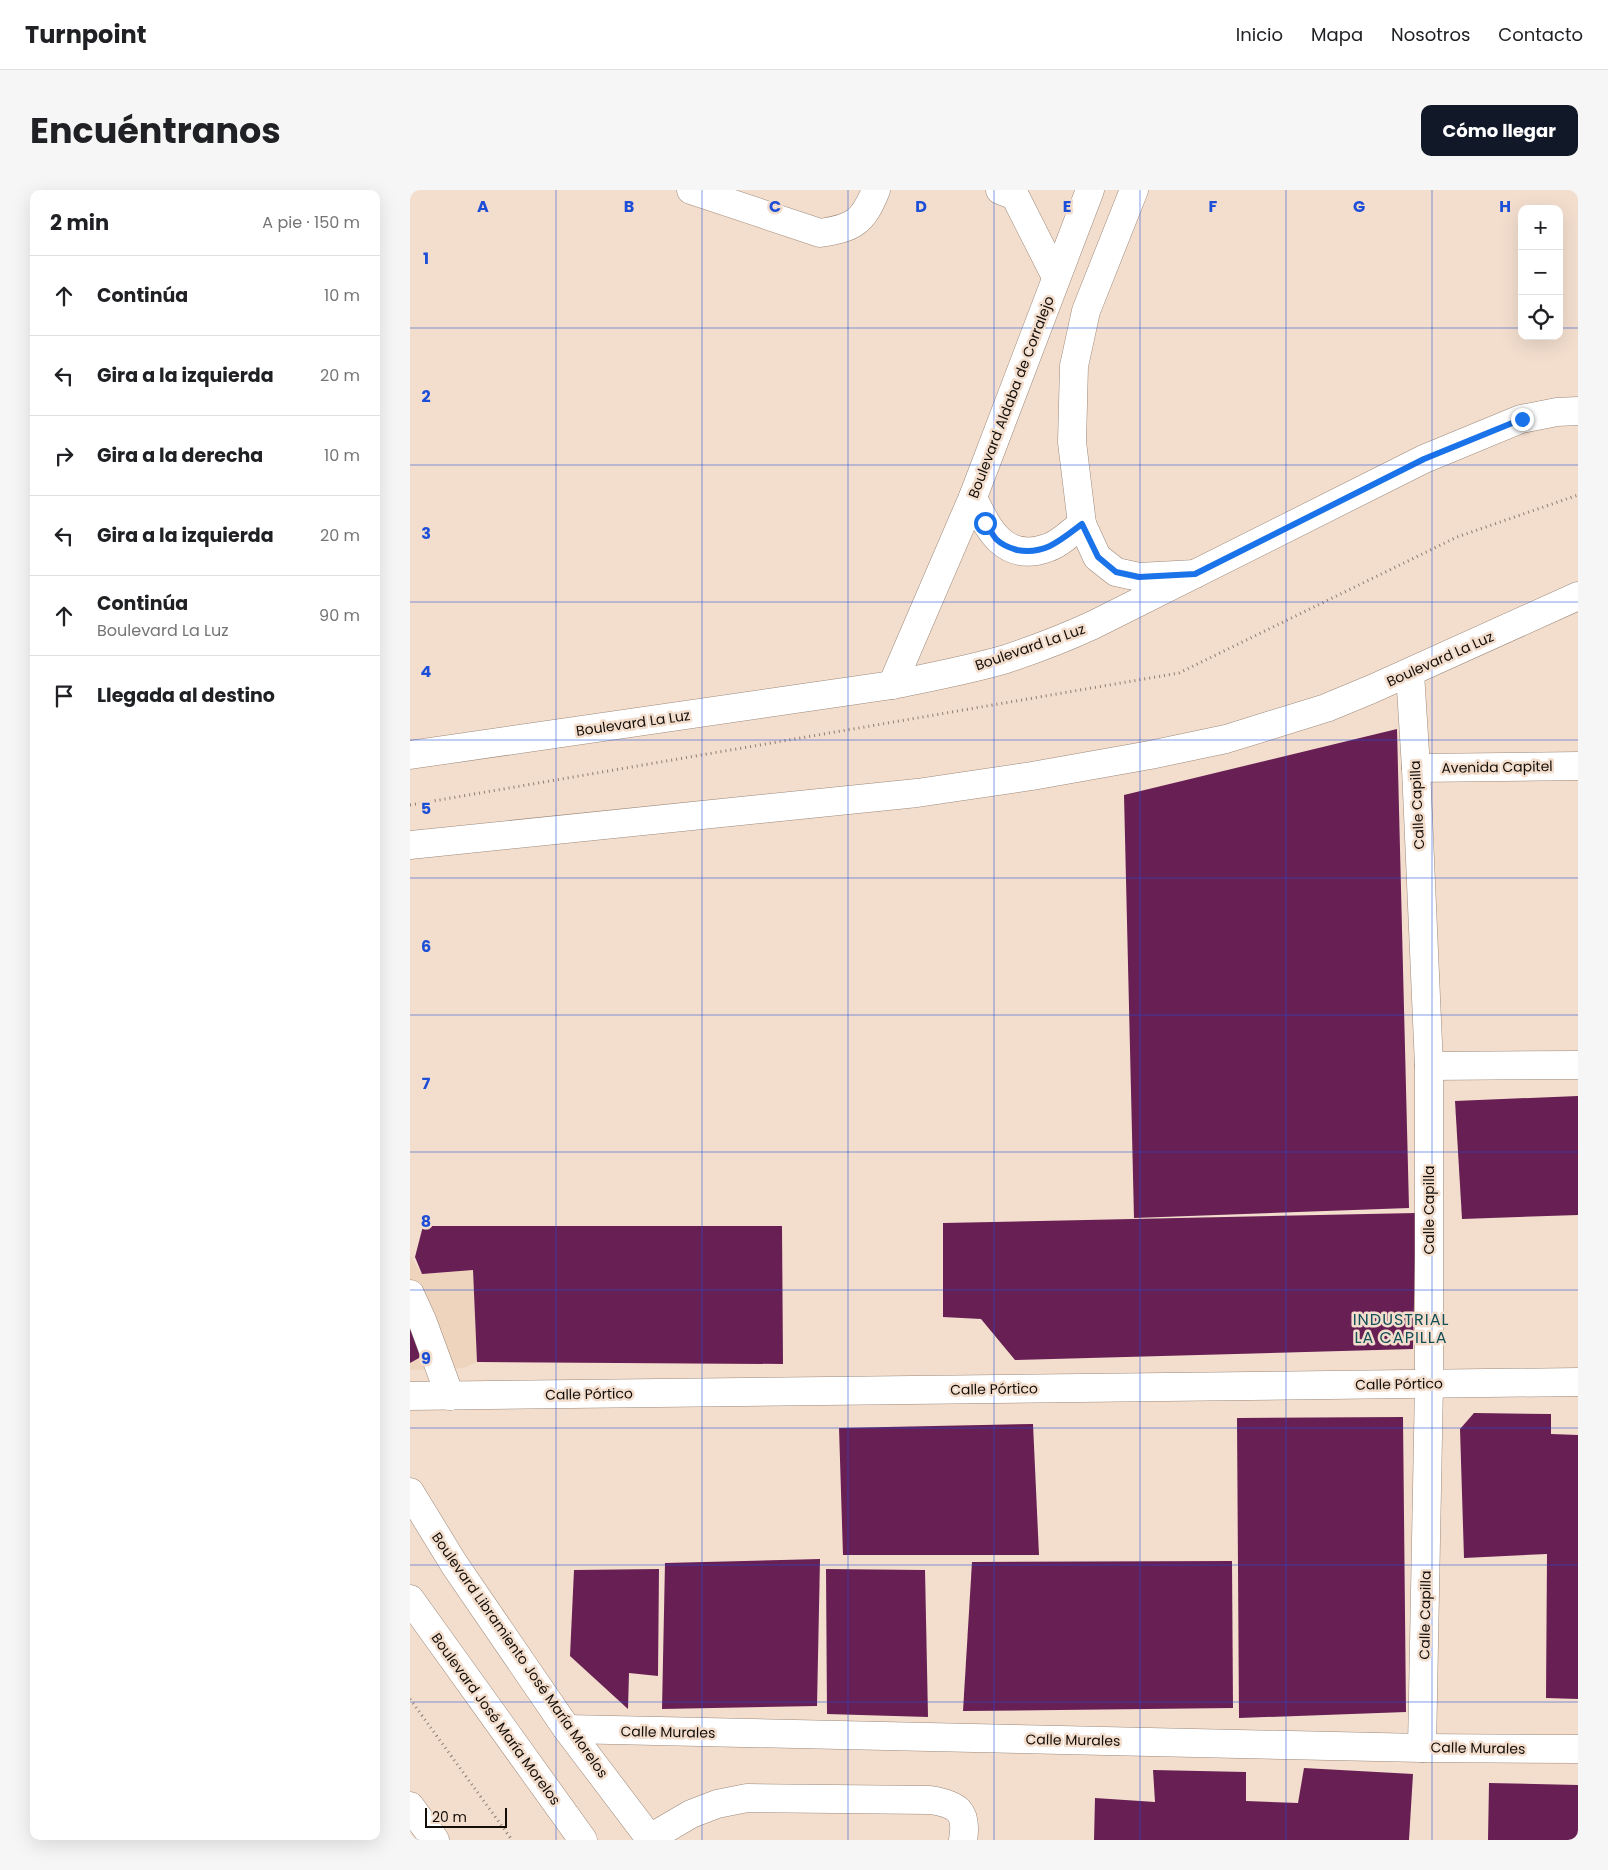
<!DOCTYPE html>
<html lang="es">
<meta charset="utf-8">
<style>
body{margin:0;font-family:Poppins,sans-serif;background:#f6f6f6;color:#202124}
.controls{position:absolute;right:15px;top:15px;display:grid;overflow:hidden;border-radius:10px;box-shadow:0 5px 20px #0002}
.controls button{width:45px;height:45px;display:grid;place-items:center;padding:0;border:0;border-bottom:1px solid #e0e0e0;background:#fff;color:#202124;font:25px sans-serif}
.scale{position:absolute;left:15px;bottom:12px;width:82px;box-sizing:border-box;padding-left:5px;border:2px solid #140e08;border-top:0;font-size:14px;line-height:18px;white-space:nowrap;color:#140e08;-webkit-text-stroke:4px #f3dece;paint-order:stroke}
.stop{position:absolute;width:15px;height:15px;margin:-11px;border:4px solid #1a73e8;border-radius:50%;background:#fff}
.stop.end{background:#1a73e8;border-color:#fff;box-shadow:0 1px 5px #0008}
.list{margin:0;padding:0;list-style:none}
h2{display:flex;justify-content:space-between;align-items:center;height:65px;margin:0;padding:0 20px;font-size:21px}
h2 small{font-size:16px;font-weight:400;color:#757577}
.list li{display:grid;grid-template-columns:32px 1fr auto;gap:15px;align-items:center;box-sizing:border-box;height:80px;padding:0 20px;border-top:1px solid #e0e0e0}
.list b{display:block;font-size:19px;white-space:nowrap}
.list p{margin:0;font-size:16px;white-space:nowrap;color:#757577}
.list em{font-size:16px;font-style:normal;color:#757577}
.icon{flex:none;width:28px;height:28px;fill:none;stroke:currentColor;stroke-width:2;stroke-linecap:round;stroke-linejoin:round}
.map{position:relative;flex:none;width:1168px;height:1650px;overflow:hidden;border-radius:10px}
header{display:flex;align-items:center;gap:30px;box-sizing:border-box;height:70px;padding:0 25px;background:#fff;border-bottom:1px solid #e0e0e0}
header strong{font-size:24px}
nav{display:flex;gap:28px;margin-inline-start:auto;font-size:18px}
.intro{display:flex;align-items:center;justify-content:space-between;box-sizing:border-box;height:120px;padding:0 30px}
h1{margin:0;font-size:35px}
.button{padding:12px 22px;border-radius:10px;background:#111827;color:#fff;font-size:18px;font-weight:700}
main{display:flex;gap:30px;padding:0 30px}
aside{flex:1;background:#fff;border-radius:10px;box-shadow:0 5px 20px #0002}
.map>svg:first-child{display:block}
</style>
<header>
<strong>Turnpoint</strong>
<nav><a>Inicio</a><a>Mapa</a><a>Nosotros</a><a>Contacto</a></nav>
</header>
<div class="intro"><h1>Encuéntranos</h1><a class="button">Cómo llegar</a></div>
<main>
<aside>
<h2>2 min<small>A pie · 150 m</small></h2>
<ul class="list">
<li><svg class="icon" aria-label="ahead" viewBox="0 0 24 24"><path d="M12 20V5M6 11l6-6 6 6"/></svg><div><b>Continúa</b></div><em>10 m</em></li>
<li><svg class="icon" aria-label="left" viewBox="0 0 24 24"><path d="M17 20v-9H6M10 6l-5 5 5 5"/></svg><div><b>Gira a la izquierda</b></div><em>20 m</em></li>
<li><svg class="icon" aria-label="right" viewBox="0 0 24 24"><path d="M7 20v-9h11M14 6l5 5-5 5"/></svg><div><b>Gira a la derecha</b></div><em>10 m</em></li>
<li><svg class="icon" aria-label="left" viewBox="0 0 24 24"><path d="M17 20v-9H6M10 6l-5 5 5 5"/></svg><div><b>Gira a la izquierda</b></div><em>20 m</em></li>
<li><svg class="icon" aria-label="ahead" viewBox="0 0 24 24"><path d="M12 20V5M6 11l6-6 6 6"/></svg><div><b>Continúa</b><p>Boulevard La Luz</p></div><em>90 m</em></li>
<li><svg class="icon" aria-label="arrive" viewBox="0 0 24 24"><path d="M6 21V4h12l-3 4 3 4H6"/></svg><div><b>Llegada al destino</b></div></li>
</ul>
</aside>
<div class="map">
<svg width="1168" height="1650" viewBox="0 0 1168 1650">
<rect width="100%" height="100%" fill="#f3dece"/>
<path fill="#eed3bd" d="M0,1066L12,1084L63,1080L67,1172L53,1178L0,1180Z"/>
<g fill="#681f54">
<path d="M987,539L999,1018L724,1028L714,605Z"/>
<path d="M1168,906V1025L1052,1029L1045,911Z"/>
<path d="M1006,1023L1003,1159L605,1170L571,1129L533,1127V1033Z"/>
<path d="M13,1036H372L373,1174L67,1172L63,1080L12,1084L5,1067Z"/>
<path d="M0,1127L15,1157L9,1168L0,1173Z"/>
<path d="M1064,1223L1141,1224V1244L1168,1245V1509L1136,1508L1137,1364L1054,1368L1050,1239Z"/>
<path d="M993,1227L996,1522L829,1528L827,1228Z"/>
<path d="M623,1234L629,1365H433L429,1238Z"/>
<path d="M410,1369L407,1516L252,1519L255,1373Z"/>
<path d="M822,1371L823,1518L553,1521L562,1372Z"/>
<path d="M249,1379L248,1486L219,1483L218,1519L160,1466L164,1380Z"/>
<path d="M416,1379L515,1380L518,1527L417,1524Z"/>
<path d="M894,1578L1003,1584L999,1650H684L685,1608L745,1612L743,1580L836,1582V1611L888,1613Z"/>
<path d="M1079,1593L1168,1595V1650H1078Z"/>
</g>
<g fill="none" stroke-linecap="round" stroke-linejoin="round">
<defs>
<g id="minor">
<path d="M281,0L410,43C444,38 453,32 466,0"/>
<path d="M590,0L605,6L646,87"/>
<path d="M724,0L676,121L664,176L662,252L672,334L687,367L706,382L729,387L785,384"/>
<path d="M563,307C577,339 595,373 637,358C650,354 661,342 672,334"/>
<path d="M1000,483L1006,578L1019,876V1194L1012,1558"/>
<path d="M482,495L563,307L680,0"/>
<path d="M1006,578L1168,576"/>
<path d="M1019,876L1168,875"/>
<path d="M0,1104L12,1130L40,1206"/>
<path d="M0,1206L1168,1192"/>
<path d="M0,1302L44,1374L157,1539L241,1650"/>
<path d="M157,1539L1012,1558L1168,1559"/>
<path d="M240,1648L281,1624L307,1614L337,1608L520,1610C547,1614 558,1621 553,1650"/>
</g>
<g id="major">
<path d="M0,565L482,495C520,487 559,480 596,469C626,459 655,448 683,435L1014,269L1111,229L1147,222L1168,221"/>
<path d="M0,655L507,603L622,586L740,565L816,549L916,518L962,499L1168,406"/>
<path d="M0,1409L173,1650"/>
<path d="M0,1616L25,1650"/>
</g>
</defs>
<use href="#minor" stroke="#9c897a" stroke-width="29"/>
<use href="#major" stroke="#9c897a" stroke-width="29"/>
<g stroke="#8c7e73" stroke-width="3" stroke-dasharray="1 4" stroke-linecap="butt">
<path d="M0,615L769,483L1047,347L1168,305"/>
<path d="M0,1509L102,1650"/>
</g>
<use href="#minor" stroke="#fff" stroke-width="28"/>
<use href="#major" stroke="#fff" stroke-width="28"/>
</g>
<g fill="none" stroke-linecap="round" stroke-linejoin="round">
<path stroke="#1a73e8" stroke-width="6" d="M575,333C579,338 582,344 586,349C591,354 600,358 607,360C635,365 651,350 672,334L688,367L706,382L729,387L785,384L1014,269L1112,229"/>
</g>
<path fill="none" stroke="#1d4ed8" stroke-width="1" stroke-opacity="0.55" d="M146,0V1650M292,0V1650M438,0V1650M584,0V1650M730,0V1650M876,0V1650M1022,0V1650M0,138H1112M1149,138H1168M0,275H1168M0,412H1168M0,550H1168M0,688H1168M0,825H1168M0,962H1168M0,1100H1168M0,1238H1168M0,1375H1168M0,1512H1168"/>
<g text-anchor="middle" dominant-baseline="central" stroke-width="5" stroke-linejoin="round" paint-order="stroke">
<g font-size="14" fill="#140e08" stroke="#f3dece">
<text transform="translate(601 207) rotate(-69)">Boulevard Aldaba de Corralejo</text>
<text transform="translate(620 457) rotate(-19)">Boulevard La Luz</text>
<text transform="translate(1030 469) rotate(-24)">Boulevard La Luz</text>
<text transform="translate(223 533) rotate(-8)">Boulevard La Luz</text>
<text transform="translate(1087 577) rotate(-1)">Avenida Capitel</text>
<text transform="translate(1007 615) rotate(-93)">Calle Capilla</text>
<text transform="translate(1019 1020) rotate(-90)">Calle Capilla</text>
<text transform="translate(989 1194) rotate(-1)">Calle Pórtico</text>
<text transform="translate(584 1199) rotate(-1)">Calle Pórtico</text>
<text transform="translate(179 1204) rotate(-1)">Calle Pórtico</text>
<text transform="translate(1015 1425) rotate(-89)">Calle Capilla</text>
<text transform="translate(110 1465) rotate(55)">Boulevard Libramiento José María Morelos</text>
<text transform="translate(86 1529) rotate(54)">Boulevard José María Morelos</text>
<text transform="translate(258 1542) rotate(1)">Calle Murales</text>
<text transform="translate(663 1550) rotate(1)">Calle Murales</text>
<text transform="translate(1068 1558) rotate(1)">Calle Murales</text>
</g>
<g font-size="16" letter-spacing="1" fill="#134f57" stroke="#f3dece">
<text x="991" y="1129">INDUSTRIAL<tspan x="991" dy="18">LA CAPILLA</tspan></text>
</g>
</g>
<g font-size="16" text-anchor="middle" font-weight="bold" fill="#1d4ed8" stroke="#f3dece" stroke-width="5" stroke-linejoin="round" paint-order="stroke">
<text x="73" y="22">A</text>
<text x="219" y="22">B</text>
<text x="365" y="22">C</text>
<text x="511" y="22">D</text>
<text x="657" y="22">E</text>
<text x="803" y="22">F</text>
<text x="949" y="22">G</text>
<text x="1095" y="22">H</text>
<text x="16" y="74">1</text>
<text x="16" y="212">2</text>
<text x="16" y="349">3</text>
<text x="16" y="487">4</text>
<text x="16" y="624">5</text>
<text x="16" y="762">6</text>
<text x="16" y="899">7</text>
<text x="16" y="1037">8</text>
<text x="16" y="1174">9</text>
</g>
</svg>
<div class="controls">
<button>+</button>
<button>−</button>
<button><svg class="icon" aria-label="locate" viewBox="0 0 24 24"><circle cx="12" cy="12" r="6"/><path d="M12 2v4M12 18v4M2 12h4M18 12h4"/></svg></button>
</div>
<div class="scale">20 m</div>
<div class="stop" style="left:575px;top:333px"></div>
<div class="stop end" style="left:1112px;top:229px"></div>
</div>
</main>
